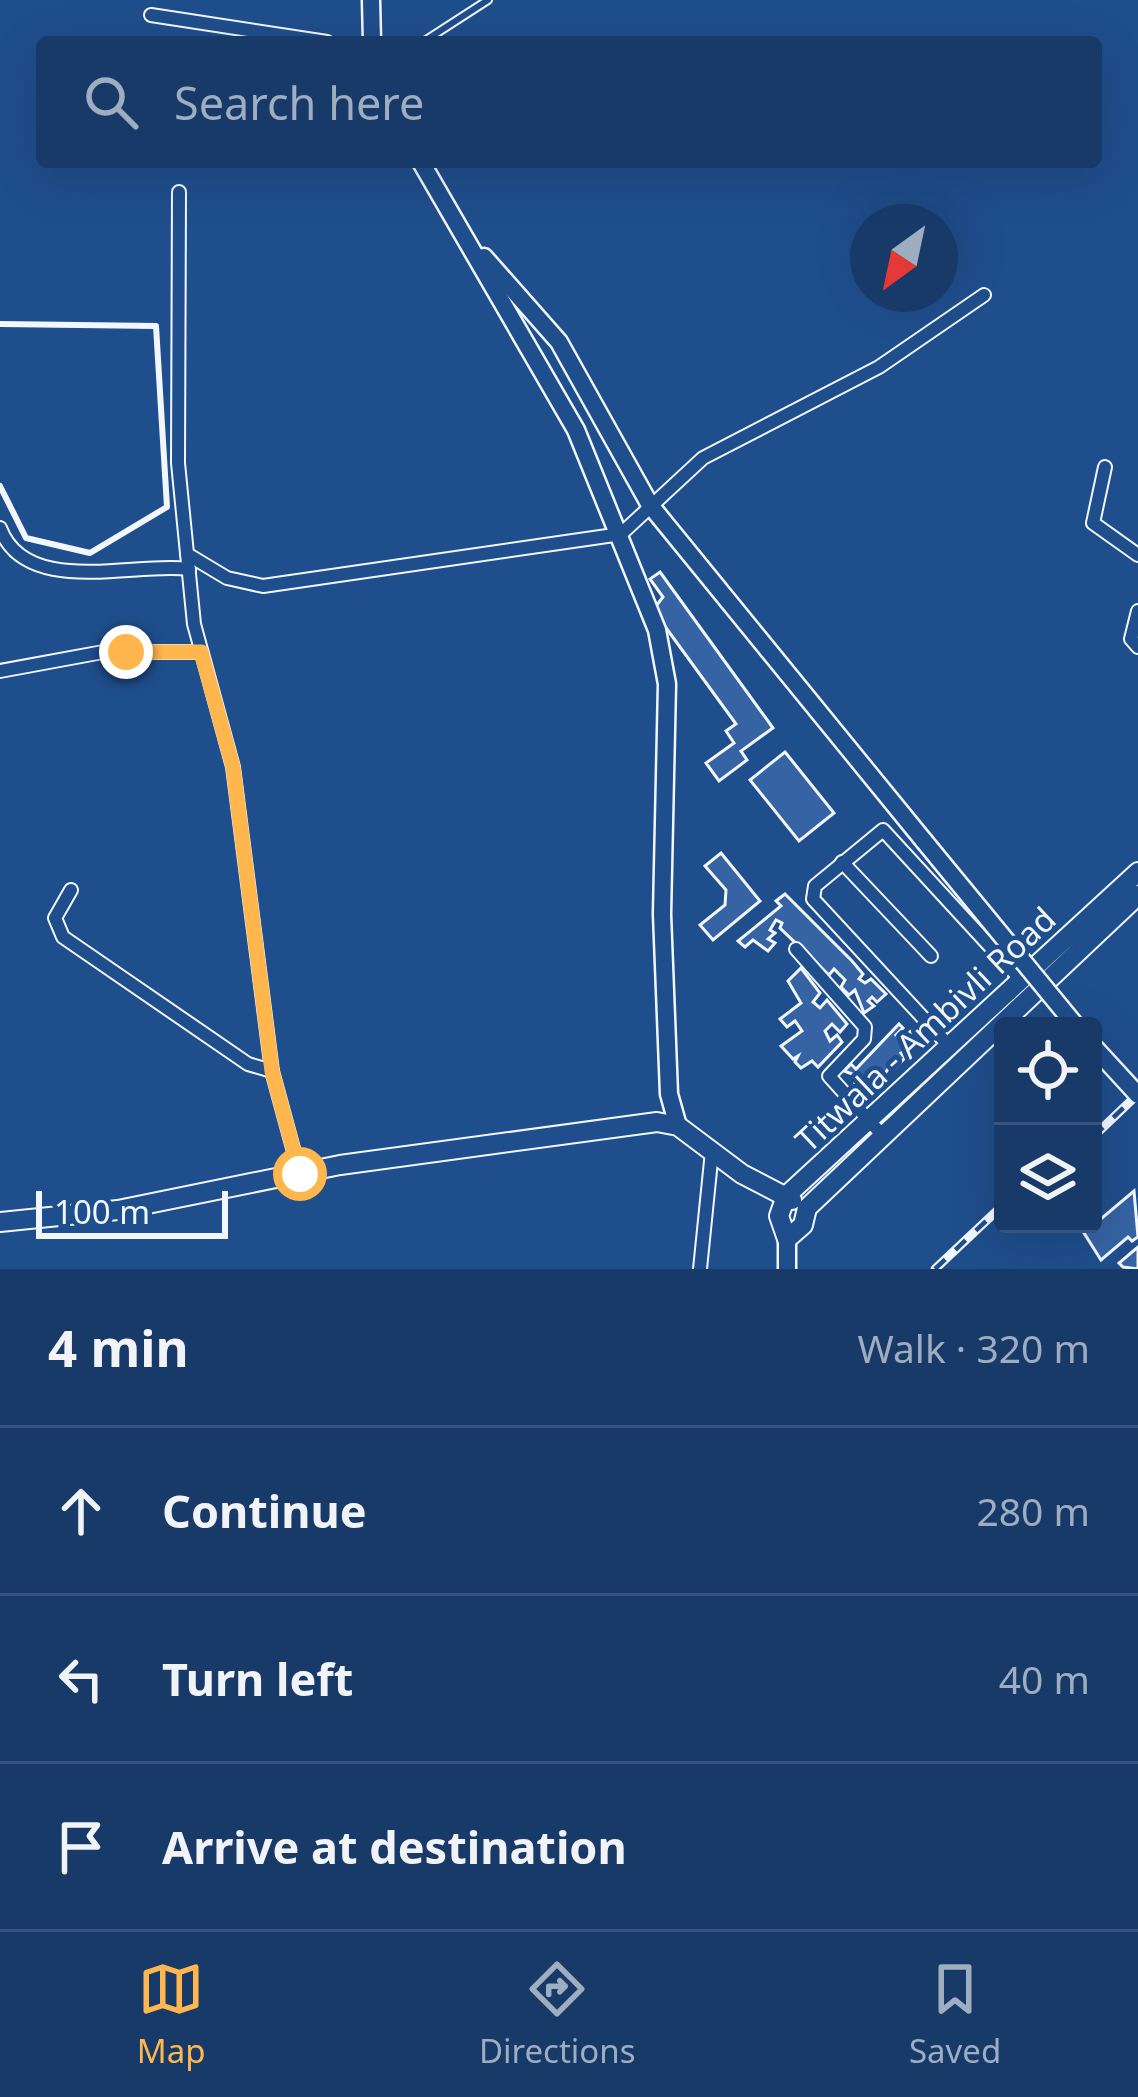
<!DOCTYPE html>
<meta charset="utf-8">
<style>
body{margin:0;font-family:"Noto Sans",sans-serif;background:#20416f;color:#f1f3f6}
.controls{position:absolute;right:36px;bottom:36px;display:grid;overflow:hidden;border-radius:12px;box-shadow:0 12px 48px #0002}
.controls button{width:108px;height:108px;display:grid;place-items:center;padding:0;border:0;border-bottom:3px solid #36547d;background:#173a69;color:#f1f3f6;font:60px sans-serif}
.compass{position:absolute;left:850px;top:204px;width:108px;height:108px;border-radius:50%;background:#173a69;box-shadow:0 12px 48px #0002;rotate:213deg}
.scale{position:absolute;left:36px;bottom:30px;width:192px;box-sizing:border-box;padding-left:12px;border:6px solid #f2f6ff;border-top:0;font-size:33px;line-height:42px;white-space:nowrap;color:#f2f6ff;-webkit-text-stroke:9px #1f4e8c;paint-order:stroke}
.stop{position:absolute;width:36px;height:36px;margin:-27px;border:9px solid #ffb74d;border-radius:50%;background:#fff}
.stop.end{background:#ffb74d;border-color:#fff;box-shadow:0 3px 12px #0008}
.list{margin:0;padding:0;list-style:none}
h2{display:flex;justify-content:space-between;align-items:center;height:156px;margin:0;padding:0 48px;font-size:51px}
h2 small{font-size:39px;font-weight:400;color:#9eadc0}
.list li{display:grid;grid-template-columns:78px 1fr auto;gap:36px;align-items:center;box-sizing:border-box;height:168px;padding:0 48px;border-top:3px solid #36547d}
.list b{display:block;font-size:45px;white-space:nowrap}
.list em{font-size:39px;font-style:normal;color:#9eadc0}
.icon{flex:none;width:66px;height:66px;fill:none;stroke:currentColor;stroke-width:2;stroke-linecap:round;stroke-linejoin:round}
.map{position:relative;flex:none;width:1138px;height:1269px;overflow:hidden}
.search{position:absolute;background:#173a69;box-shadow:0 12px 48px #0002;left:36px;right:36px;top:36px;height:132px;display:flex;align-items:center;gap:30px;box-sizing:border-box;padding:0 42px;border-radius:12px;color:#9eadc0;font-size:45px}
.sheet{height:660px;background:#173a69}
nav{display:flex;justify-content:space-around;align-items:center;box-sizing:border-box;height:168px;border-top:3px solid #36547d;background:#173a69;font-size:33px;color:#9eadc0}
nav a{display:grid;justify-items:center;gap:6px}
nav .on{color:#ffb74d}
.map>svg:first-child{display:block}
</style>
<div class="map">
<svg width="1138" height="1269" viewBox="0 0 1138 1269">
<rect width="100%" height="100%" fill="#1f4e8c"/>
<g fill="#3563a3" stroke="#f2f6ff" stroke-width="3">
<path d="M660,572L773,728L741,751L747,760L719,781L706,763L734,743L726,731L736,724L653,610L663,597L650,579Z"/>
<path d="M785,752L834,813L799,841L750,780Z"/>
<path d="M721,853L760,901L713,940L700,925L725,905L726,890L705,866Z"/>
<path d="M785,894L852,961L863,974L859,979L865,983L871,979L886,994L877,1002L872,997L868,1001L874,1006L864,1013L855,990L849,995L841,987L845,980L834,969L829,975L780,928L782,923L776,920L770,930L775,933L768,939L775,943L768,951L753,940L745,947L738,941L781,906L776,901Z"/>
<path d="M801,968L820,993L813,1002L820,1008L827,1000L847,1024L840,1032L832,1024L825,1031L830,1041L837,1035L842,1042L818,1067L812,1061L801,1068L795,1062L798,1056L793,1059L781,1046L802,1031L795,1021L787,1027L780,1019L801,1003L788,981Z"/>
<path d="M899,1024L903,1028L896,1035L902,1040L910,1032L915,1046L901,1053L905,1058L895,1068L891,1064L880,1082L874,1076L868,1089L860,1088L855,1083L860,1077L844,1071L851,1064L856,1069Z"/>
<path d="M1134,1191L1138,1237L1132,1241L1128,1237L1101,1260L1084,1233Z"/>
<path d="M1138,1247V1269L1123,1267L1119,1263Z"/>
</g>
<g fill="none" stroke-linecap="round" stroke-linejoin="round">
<defs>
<path id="lane" d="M423,42L488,0"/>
<g id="street">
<path d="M151,15L327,42"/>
<path d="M179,192L178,463L194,624L233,767L272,1071L300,1174"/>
<path d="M1105,467L1093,523L1138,555"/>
<path d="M0,528C26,598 136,561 189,569"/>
<path d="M187,554L227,578L263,586L621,534L703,458L879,367L984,295"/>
<path d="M1138,611L1131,639L1138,647"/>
<path d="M0,671L103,652H201"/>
<path d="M842,862L931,956"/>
<path d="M71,890L55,918L63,937L248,1064L272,1071"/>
<path d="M796,949L865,1027L864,1039L829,1076L883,1136"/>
<path d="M951,1048L813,899L815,886L883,830L1022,981"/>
<path d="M700,1269L712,1151"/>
</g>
<g id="secondary">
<path d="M371,0L372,42"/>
<path d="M421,162L576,430L657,630L667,684L662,914L669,1094L678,1126"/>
<path d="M484,257L559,342L650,505L924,841"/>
<path d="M787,1239V1269"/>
</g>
<g id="primary">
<path d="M1138,872L786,1196L779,1216L787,1239L803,1225L807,1208L1138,895"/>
<path d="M0,1222L118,1210L340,1165L657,1122L678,1126L742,1174L792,1200"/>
</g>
</defs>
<use href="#lane" stroke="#f2f6ff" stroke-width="10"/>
<use href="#street" stroke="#f2f6ff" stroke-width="16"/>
<use href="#secondary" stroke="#f2f6ff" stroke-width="21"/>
<use href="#primary" stroke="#f2f6ff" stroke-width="22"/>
<use href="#lane" stroke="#1f4e8c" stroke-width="6"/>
<use href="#street" stroke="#1f4e8c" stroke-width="12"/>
<use href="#secondary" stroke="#1f4e8c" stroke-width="16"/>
<use href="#primary" stroke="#1f4e8c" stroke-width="18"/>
<defs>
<g id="rail">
<path d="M1093,1137L1138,1094"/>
<path d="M935,1269L1003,1205"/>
</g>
</defs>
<use href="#rail" stroke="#f2f6ff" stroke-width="9"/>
<use href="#rail" stroke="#1f4e8c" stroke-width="4.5" stroke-dasharray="14" stroke-linecap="butt"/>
<defs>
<g id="secondary-bridge">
<path d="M924,841L1076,1026"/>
<path d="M1093,1046L1138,1095"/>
</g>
</defs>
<use href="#secondary-bridge" stroke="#f2f6ff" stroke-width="21" stroke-linecap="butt"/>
<use href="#secondary-bridge" stroke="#1f4e8c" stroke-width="16"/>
<path stroke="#f2f6ff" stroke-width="6" d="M0,324L156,326L167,507L90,553L26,538L0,486"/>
</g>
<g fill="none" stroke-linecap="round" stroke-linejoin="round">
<path stroke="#ffb74d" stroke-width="15" d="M126,652H201L233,767L272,1071L300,1174"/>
</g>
<g text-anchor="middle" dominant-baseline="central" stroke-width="9" stroke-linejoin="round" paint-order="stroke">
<g font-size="33" fill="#f2f6ff" stroke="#1f4e8c">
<text transform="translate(925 1029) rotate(-43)">Titwala - Ambivli Road</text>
</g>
</g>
</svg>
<div class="controls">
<button><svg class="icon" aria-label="locate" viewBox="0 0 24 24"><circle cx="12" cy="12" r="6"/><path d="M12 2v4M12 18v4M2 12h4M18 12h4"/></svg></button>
<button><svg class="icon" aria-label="layers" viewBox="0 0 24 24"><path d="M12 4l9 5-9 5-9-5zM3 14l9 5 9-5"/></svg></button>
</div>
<svg class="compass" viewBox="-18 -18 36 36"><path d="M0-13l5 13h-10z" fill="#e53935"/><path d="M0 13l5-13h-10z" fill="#9eadc0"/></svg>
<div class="scale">100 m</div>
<div class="stop" style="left:300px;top:1174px"></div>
<div class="stop end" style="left:126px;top:652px"></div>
<div class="search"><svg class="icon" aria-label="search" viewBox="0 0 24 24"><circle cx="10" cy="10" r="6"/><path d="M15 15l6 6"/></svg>Search here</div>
</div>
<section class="sheet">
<h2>4 min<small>Walk · 320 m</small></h2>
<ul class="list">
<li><svg class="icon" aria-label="ahead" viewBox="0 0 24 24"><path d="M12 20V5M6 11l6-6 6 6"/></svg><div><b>Continue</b></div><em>280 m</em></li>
<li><svg class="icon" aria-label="left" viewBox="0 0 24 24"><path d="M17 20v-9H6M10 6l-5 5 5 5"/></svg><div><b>Turn left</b></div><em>40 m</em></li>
<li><svg class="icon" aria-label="arrive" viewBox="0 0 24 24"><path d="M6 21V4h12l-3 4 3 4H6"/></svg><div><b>Arrive at destination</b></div></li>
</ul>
</section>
<nav>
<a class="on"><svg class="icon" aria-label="map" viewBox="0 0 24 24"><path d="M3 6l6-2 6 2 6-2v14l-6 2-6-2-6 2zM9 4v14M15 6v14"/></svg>Map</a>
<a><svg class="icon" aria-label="directions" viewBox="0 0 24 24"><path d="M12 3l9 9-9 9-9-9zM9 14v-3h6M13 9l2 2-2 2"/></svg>Directions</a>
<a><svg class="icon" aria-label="saved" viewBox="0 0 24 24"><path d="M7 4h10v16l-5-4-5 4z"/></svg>Saved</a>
</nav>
